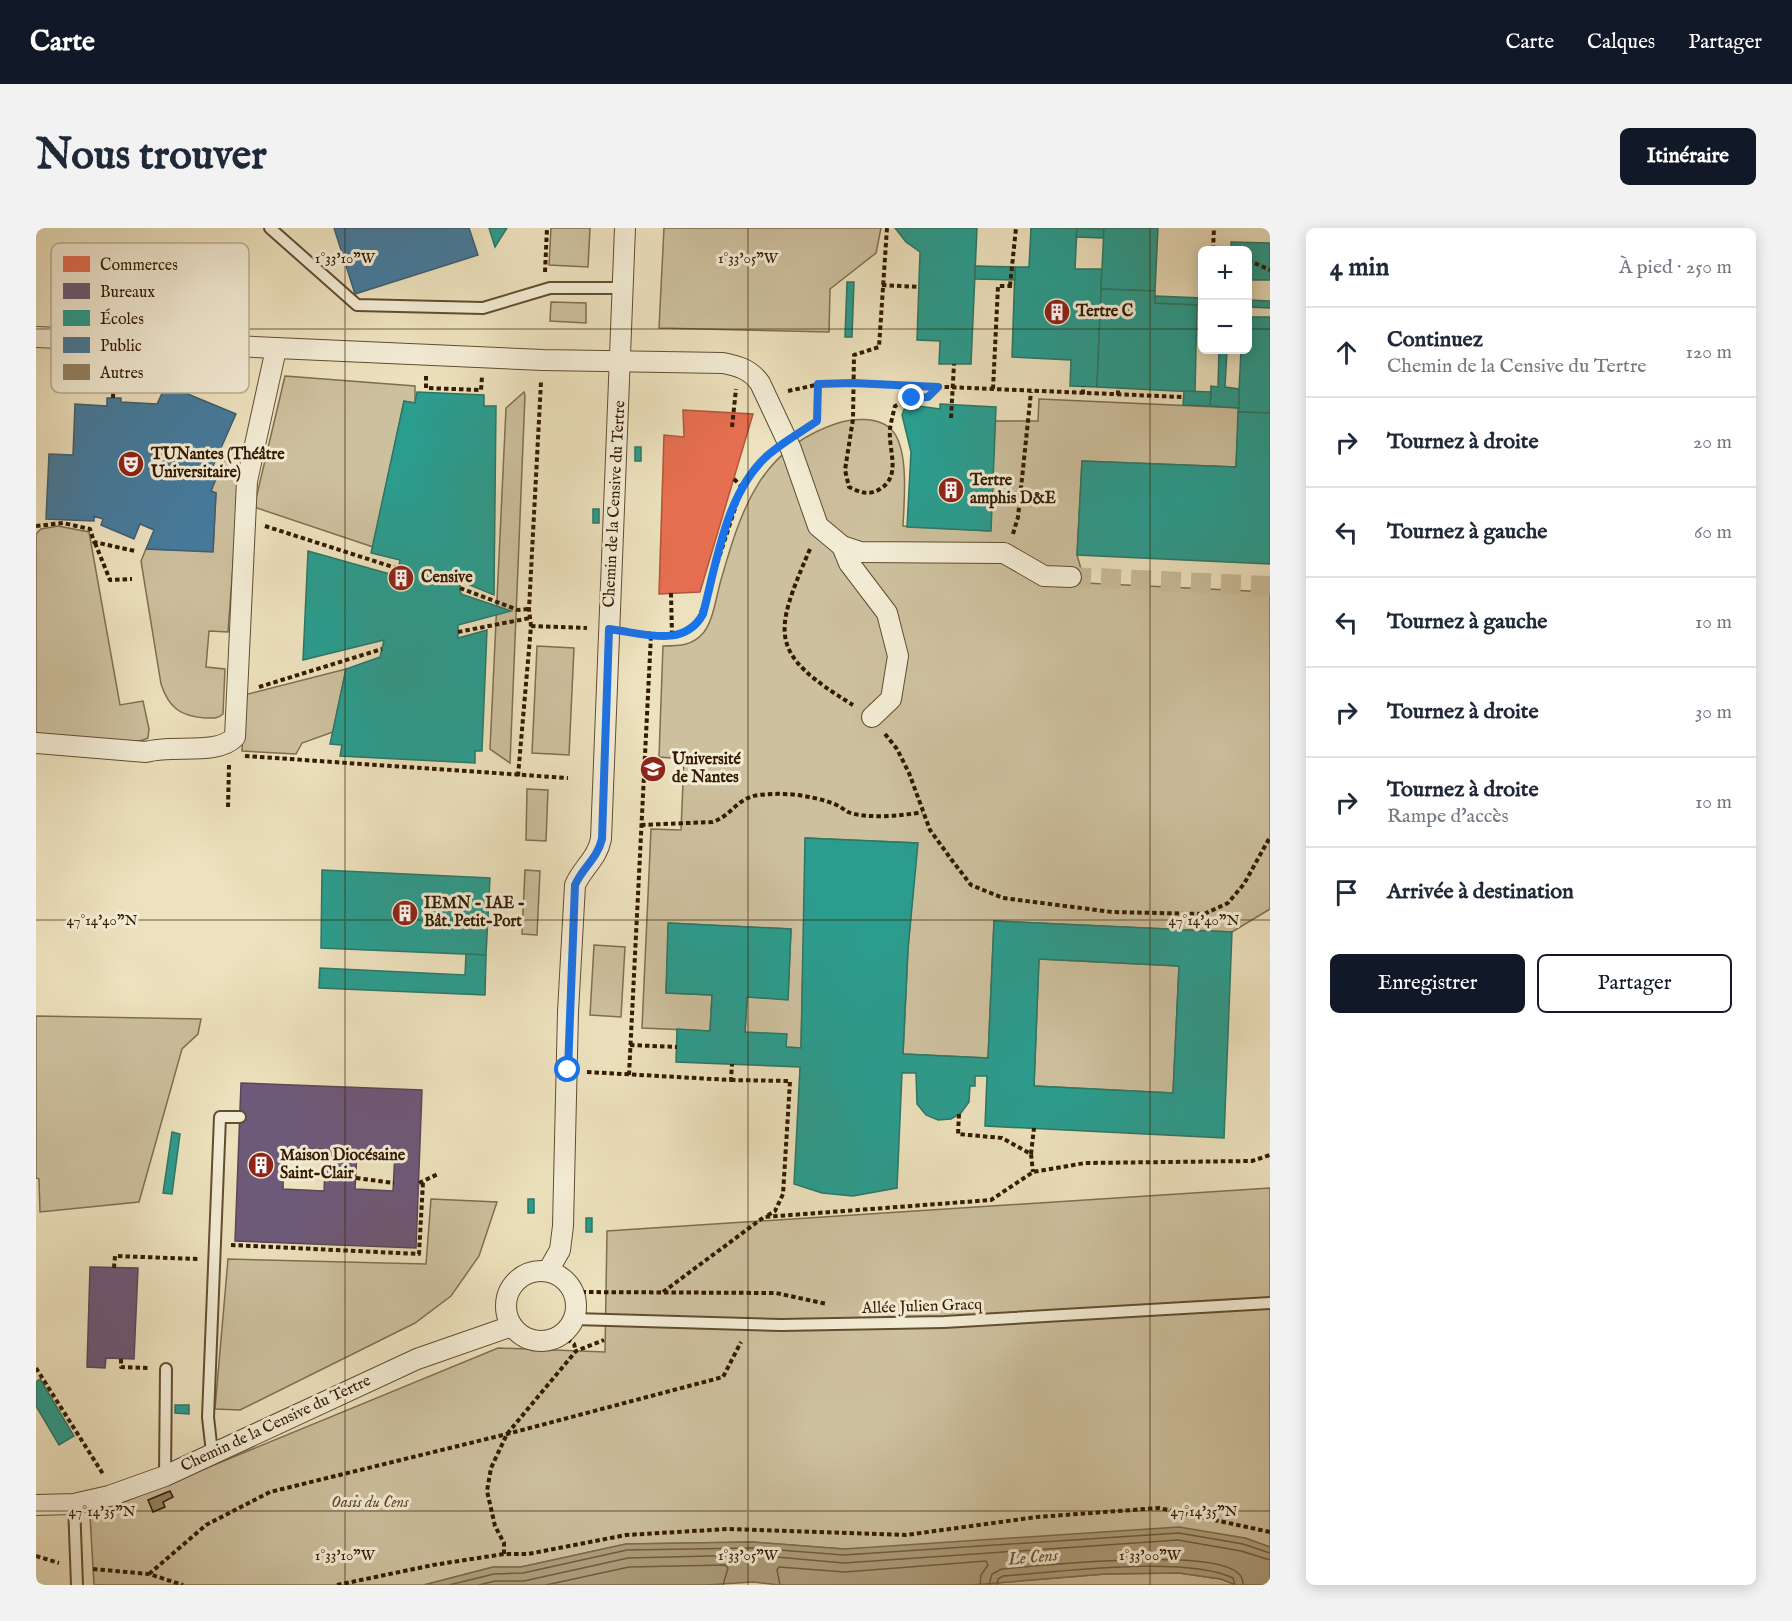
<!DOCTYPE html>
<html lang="fr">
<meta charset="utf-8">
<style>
body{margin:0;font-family:"IM FELL English",serif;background:#f2f2f3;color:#1f2937}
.controls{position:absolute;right:18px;top:18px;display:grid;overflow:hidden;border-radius:9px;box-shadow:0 3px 15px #0003}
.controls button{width:54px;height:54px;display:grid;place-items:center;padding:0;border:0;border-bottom:2px solid #e0e1e3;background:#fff;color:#1f2937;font:30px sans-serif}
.stop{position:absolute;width:18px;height:18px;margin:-14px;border:4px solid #1a73e8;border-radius:50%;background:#fff}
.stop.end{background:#1a73e8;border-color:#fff;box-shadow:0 2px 6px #0008}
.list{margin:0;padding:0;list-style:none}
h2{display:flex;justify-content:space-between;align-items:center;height:78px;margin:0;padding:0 24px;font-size:26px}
h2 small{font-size:20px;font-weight:400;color:#747a83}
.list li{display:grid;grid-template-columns:39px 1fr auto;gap:18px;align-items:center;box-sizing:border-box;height:90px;padding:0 24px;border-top:2px solid #e0e1e3}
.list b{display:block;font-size:22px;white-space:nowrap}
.list p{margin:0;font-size:20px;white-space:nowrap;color:#747a83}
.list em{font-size:20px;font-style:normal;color:#747a83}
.actions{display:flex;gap:12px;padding:18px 24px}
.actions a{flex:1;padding:14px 0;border:2px solid #111827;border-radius:9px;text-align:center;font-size:21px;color:#111827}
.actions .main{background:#111827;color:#fff}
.icon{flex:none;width:33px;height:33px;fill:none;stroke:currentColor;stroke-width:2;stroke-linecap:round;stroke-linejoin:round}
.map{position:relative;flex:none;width:1234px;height:1357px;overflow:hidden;border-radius:9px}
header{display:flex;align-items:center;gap:36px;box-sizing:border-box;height:84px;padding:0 30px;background:#111827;color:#fff}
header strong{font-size:28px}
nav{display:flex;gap:33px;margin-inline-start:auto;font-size:21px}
.intro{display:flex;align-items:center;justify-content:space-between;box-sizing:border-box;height:144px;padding:0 36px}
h1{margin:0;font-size:42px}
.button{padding:15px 27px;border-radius:9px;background:#111827;color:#fff;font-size:21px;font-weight:700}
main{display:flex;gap:36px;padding:0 36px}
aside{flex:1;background:#fff;border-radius:9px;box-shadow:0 3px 15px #0003}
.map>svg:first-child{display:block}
</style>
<header>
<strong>Carte</strong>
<nav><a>Carte</a><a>Calques</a><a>Partager</a></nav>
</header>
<div class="intro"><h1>Nous trouver</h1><a class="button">Itinéraire</a></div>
<main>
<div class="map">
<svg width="1234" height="1357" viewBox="0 0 1234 1357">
<rect width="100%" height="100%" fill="#ede2be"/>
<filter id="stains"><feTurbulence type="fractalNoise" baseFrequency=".00333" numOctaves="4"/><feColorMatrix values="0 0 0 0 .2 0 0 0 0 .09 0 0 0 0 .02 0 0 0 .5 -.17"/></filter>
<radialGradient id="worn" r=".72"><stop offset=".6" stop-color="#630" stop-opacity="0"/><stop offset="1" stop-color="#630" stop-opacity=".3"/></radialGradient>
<g fill="#cdc09e" stroke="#806e4f" stroke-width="1.5">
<path d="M515,0H554L552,39L513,37Z"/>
<path d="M628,0H845L840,25L794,61L793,104L623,100Z"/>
<path d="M515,74L550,75V95L514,93Z"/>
<path d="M249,148L379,158V175L368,173L337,319L218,279Z"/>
<path d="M488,164L489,167L474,535L454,521L470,180Z"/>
<path d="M1003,171L1203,180L1200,239L1046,233L1041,327L1049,355L1234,364V681L1196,704L958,693L952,830L867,826L872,721L881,615L770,610L765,820L750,819L709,804L711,769L752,771L755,701L633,695L630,765L676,767L674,803L606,800L615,601L645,602L648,531L623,529L627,418C643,418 657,418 668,404C678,390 680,369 685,352C705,282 724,220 802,195C817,190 841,189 854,200C874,218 868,274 867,298L954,303L959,193H1002Z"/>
<path d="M194,218L209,222L203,256L192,404L173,403L170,439L189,441L187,486C181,491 177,490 169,490C144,488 133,480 125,456L105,333L110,321L177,323L180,265L175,263Z"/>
<path d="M22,298L53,304L84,477L107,473L113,501L112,510C93,521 24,509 0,507V306L5,301Z"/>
<path d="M501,418L538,420L533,527L496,525Z"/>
<path d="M310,441L297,504L266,515L260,526L206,523L208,467Z"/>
<path d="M491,561L512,562L510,613L490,612Z"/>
<path d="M489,642L504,643L501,707L486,706Z"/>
<path d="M558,717L589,719L585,789L554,787Z"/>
<path d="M1003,731L1143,738L1137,865L998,858Z"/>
<path d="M0,788L165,791L162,806L146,821L103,974L4,984L3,951L0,950Z"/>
<path d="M1234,960V1319L1209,1310L808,1321L716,1314L590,1316L485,1339H457L388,1357H58L54,1288L462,1120L569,1124L571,1003Z"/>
<path d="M395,971L461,974L443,1028L415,1068L379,1095L204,1182L179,1181L192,1031L390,1036Z"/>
<path d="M1143,1345L1185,1351L1200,1357H935L1069,1346Z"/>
</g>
<path fill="#ae9e7d" stroke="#7d6a4b" stroke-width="1.5" d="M1143,1299L1209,1310L1234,1319V1357H1200L1185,1351L1143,1345L1069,1346L935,1357H743L717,1354L670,1357H388L457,1339H485L590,1316L716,1314L808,1321Z"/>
<path fill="#e76f51" stroke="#b15639" stroke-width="1.5" d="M647,182L717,186L664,364L623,366L628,207L648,209Z"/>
<g fill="#6d597a" stroke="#5c4655" stroke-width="1.5" fill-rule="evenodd">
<path d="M205,855L386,862L380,1020L199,1013ZM248,920L290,921L288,963L247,961ZM321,923L359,924L357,963L319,961Z"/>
<path d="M54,1039L102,1040L98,1131L70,1130L69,1140L51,1139Z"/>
</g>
<g fill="#2a9d8f" stroke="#2d7664" stroke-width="1.5" fill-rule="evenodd">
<path d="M453,0H471L459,19Z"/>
<path d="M859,0H941L935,136H903L904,113L881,112L884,24L870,14Z"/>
<path d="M995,0H1041L1039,41H1066L1061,159L1034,158L1035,132L976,129L979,39H993Z"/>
<path d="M1041,0L1068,1V10L1040,9Z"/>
<path d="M1122,0L1119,63L1065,61L1068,0Z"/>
<path d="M1195,14L1234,15V52H1212V22H1195Z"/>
<path d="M939,38L979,39V52L939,51Z"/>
<path d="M811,54H818L816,109H809Z"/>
<path d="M1065,61L1119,63V75L1161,77L1159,164L1061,159Z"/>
<path d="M1119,68L1166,70V77L1119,75Z"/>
<path d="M1212,72L1234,73V80L1212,79Z"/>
<path d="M1212,89H1234V185L1202,184L1205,122H1212Z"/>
<path d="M1183,122H1191L1189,159L1203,161V180L1174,178L1175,158L1182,159Z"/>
<path d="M1148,163L1175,164L1174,178L1147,177Z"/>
<path d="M381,164L448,167V178H460L458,367L424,353V360L425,366L475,383L422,397V410L451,402L446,523H439V535L304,528L306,517L294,516L310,441L344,429L348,412L267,432L272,323L361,348L364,332L335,325L368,173L379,175Z"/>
<path d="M904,176L960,179L955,303L871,299L875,224L866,187L869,179L875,177L904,181Z"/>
<path d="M1202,184L1234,185V336L1041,327L1046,233L1200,239Z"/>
<rect x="599" y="219" width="6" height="14"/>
<rect x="557" y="281" width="6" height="14"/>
<path d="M769,610L882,615L872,721L867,826L952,830L958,693L1196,704L1188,910L949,898L951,848H939V858H934L933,874L925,885L915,891L902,892L890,887L881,876L880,845H866L861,960L817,968L786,965L758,956L764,839L640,834L641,801L674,803L676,767L630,765L632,695L755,701L752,772L711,769L709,804L751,806L750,819L765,820ZM1003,731L1143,738L1137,865L998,858Z"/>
<path d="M286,642L454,650L450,727L285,720Z"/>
<path d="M430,726L450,727L449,767L283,760L284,740L429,747Z"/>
<path d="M136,904L144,906L136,966L127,965Z"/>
<rect x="492" y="971" width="6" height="14"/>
<rect x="550" y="990" width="6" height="14"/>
<path d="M4,1151L38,1208L23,1217L0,1178V1154Z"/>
<path d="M139,1177H153V1186L139,1185Z"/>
</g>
<g fill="#457b9d" stroke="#405e6e" stroke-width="1.5">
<path d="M298,0H433L442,27L319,66Z"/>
<path d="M130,157L200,186L174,245L181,247L175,263L180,265L177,324L110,321L118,302L104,296L98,311L65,297L67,291L58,288V293L10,291L13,226L37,227L39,176L71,178V170H85V174L121,176Z"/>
</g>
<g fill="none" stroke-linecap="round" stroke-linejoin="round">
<g stroke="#705c3e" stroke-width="1.5">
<path d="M413,1357L458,1346L487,1345L591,1322L716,1320L808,1327L1143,1305L1207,1316L1234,1325"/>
<path d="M443,1357L459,1353H488L592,1330L716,1327L808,1335L1142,1312L1205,1323L1234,1332"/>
<path d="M510,1357L593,1339L689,1337L692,1340L687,1357"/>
<path d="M744,1357L741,1342L743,1339L809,1344L950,1333L952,1337L945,1347L944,1357"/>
<path d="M953,1357L956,1346L966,1341C1006,1337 1176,1320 1202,1345C1206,1348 1207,1352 1207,1357"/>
<path d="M961,1357L962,1351L967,1348C1022,1344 1150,1327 1197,1350L1199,1357"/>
</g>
</g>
<path fill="#948263" stroke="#331b00" stroke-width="1.5" d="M134,1263L137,1269L127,1274L129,1279L117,1284L112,1272Z"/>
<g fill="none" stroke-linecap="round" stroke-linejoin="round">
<path stroke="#c8ba98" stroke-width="20" stroke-dasharray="20 10" stroke-linecap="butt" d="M1035,349L1234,358"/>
<defs>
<g id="lane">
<path d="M234,0L321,77L447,80L514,60H587"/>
<path d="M538,1091L745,1097L908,1094L1234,1075"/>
<path d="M176,1225L172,1189L184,889H204"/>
<path d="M129,1248L130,1141"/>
<path d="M38,1276L41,1357"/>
</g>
<g id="street">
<path d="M0,109L507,132L687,135C702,138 714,141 724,155L755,221L782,298L806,318L824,324L968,325L1008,348L1035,349"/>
<path d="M806,318L813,335L851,385L862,428L855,471L836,489"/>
<path d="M0,515L110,524C137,516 181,528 199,509L211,253L240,121"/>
<circle cx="505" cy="1078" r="35"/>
<path d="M512,1043L524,1022L527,998L532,784L539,657C547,639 561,631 565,611L589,0"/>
<path d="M0,1277L38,1276L73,1268L129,1248L381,1131L476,1098"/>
</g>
</defs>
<use href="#lane" stroke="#624d30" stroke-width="14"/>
<use href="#street" stroke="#624d30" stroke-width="22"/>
<g stroke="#331b00" stroke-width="4" stroke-dasharray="4.5 3" stroke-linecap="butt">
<path d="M851,0L843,119L818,127L817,191L809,242L813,259C823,264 833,268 844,261C866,248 852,222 854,201C855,194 857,186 859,178L876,170L892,169L902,159"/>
<path d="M1177,22L1178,0"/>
<path d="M1212,32L1234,42"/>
<path d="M509,44L511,0"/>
<path d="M846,57L883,59"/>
<path d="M974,58L980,0"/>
<path d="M390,148V160L445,162L446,149"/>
<path d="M957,161L962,58H979"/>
<path d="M752,163L789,155H817L1146,169"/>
<path d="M1047,166V158"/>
<path d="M1082,167V160"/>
<path d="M77,170L78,135"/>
<path d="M915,190L918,136"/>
<path d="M696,199L700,161"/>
<path d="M770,200L781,193L782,156"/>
<path d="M698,251L706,259"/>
<path d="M0,298L27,295L54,301L58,314L99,323"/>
<path d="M229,298L363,341"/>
<path d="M977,306L982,289L995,164"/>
<path d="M59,315L74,352L96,351"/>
<path d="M774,321C737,407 732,425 817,477"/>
<path d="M424,360L482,382L493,381"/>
<path d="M635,365L636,407"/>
<path d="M495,398L551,400"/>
<path d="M422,404L494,390"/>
<path d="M595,404L645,408L661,397L706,259L734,225"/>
<path d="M223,459L346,421"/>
<path d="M849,506L861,521L873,545L894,602L915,631L935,657L967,670L1076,684L1168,686L1192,675L1208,656L1234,609"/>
<path d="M209,528L532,550"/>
<path d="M482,548L495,398L493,381L505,154"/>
<path d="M192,579L193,537"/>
<path d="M605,597L676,594C695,589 701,569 723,567C747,564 773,567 796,575C802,577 807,581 812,584C830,591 867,588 886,584"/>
<path d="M594,817L641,819"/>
<path d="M551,844L695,852L696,836"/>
<path d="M593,847L615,407"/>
<path d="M695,852L754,853L747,966L739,983L729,989"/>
<path d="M923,886L922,906L966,910L995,926L997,944"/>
<path d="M995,926L998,900"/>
<path d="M320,950L358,955"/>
<path d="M383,955L402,946"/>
<path d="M195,1017L383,1026L387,954"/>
<path d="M78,1040L79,1028L162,1031"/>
<path d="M538,1064L740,1065L791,1076"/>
<path d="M627,1064L728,989L955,972L997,944L1049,935L1216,933L1234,927"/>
<path d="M525,1107L538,1116L540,1123"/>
<path d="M85,1131V1139L112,1140"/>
<path d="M0,1140L67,1246"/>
<path d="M468,1326V1315L459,1298L451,1263L455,1240L471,1206L540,1123L568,1112"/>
<path d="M0,1328L23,1335"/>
<path d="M57,1341L113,1346L147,1357"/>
<path d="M113,1346L170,1297L234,1264L471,1206L687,1149L705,1114"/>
<path d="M0,1353L1,1357"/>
<path d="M301,1357L397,1337L468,1326H492L590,1307L692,1301L870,1307L1001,1289L1123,1280L1234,1304"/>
</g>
<use href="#lane" stroke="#f3ecd5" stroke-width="10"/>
<use href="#street" stroke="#f3ecd5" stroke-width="20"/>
</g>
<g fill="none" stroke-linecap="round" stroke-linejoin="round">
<path stroke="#1a73e8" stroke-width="8" d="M532,842L539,657C547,639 561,631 566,611L573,401C607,405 648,421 667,386C681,333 690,264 732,227C747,214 765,204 781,193L782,156L817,155L902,159L892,169L876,170"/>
</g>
<path fill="none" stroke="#331b00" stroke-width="1.5" stroke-opacity="0.45" d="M309,0V1357M712,0V1357M1114,0V1357M0,101H1166M1212,101H1234M0,692H1234M0,1283H1234"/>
<defs>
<symbol id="building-disc" viewBox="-11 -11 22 22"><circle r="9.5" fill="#8f2418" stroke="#f3ecd5"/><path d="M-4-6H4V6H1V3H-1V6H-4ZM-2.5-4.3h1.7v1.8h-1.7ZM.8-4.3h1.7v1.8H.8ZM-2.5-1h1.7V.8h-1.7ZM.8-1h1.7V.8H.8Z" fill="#fff"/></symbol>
<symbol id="theatre-disc" viewBox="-11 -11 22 22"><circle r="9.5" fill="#8f2418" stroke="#f3ecd5"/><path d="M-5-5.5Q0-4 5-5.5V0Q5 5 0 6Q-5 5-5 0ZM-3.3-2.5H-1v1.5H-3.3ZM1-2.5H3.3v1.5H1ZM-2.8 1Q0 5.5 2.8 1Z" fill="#fff"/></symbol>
<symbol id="university-disc" viewBox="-11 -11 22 22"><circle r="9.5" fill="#8f2418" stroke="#f3ecd5"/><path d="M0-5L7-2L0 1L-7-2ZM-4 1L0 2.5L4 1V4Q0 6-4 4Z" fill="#fff"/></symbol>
</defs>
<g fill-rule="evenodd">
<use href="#building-disc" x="1006" y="69" width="30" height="30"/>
<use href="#theatre-disc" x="80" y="221" width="30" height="30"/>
<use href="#building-disc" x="900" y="247" width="30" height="30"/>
<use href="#building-disc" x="350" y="335" width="30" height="30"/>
<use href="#university-disc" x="602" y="526" width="30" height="30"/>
<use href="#building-disc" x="354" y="670" width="30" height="30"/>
<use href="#building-disc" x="210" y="922" width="30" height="30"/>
</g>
<g text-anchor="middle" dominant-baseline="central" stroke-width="6" stroke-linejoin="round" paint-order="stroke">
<g font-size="16" font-weight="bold" fill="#331b00" stroke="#f3ecd5" text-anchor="start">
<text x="1040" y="84">Tertre C</text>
<text x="115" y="227">TUNantes (Théâtre<tspan x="115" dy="18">Universitaire)</tspan></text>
<text x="934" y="253">Tertre<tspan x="934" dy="18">amphis D&amp;E</tspan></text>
<text x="385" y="350">Censive</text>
<text x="636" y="532">Université<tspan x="636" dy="18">de Nantes</tspan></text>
<text x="388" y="676">IEMN - IAE -<tspan x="388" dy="18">Bât. Petit-Port</tspan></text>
<text x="244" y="928">Maison Diocésaine<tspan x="244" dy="18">Saint-Clair</tspan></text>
</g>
<g font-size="16" fill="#331b00" stroke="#f3ecd5">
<text transform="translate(579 276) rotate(-87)">Chemin de la Censive du Tertre</text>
<text transform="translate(886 1079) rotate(-2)">Allée Julien Gracq</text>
<text transform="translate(240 1196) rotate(-25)">Chemin de la Censive du Tertre</text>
</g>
<g font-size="16" font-style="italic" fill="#614d2f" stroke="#f3ecd5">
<text x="334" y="1275">Oasis du Cens</text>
</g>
<g font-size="18" font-style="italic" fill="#644f32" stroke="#f3ecd5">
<text transform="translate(997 1330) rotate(-5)">Le Cens</text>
</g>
</g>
<rect x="15" y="15" width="198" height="150" rx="9" fill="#f3ecd5" stroke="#b9ad95" stroke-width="1.5"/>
<rect x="27" y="28" width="27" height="16" fill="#e76f51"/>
<rect x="27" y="55" width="27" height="16" fill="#6d597a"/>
<rect x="27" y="82" width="27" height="16" fill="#2a9d8f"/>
<rect x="27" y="109" width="27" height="16" fill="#457b9d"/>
<rect x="27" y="136" width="27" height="16" fill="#948263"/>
<g font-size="16" fill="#331b00">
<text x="64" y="42">Commerces</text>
<text x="64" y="69">Bureaux</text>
<text x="64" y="96">Écoles</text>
<text x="64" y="123">Public</text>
<text x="64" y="150">Autres</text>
</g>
<g font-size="15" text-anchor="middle" fill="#331b00" stroke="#f3ecd5" stroke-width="6" stroke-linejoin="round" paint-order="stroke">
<text x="309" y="35">1°33'10"W</text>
<text x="712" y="35">1°33'05"W</text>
<text x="66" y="697">47°14'40"N</text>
<text x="1168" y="697">47°14'40"N</text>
<text x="66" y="1288">47°14'35"N</text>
<text x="1168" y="1288">47°14'35"N</text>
<text x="309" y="1332">1°33'10"W</text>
<text x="712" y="1332">1°33'05"W</text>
<text x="1114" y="1332">1°33'00"W</text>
</g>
<rect width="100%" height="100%" filter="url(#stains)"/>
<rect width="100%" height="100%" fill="url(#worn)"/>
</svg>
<div class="controls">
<button>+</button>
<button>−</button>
</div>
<div class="stop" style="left:532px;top:842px"></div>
<div class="stop end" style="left:876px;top:170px"></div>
</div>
<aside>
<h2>4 min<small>À pied · 250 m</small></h2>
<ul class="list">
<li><svg class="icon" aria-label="ahead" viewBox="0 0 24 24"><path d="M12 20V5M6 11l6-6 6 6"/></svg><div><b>Continuez</b><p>Chemin de la Censive du Tertre</p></div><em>120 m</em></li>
<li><svg class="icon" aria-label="right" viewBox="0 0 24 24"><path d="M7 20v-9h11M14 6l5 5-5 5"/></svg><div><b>Tournez à droite</b></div><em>20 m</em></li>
<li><svg class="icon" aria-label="left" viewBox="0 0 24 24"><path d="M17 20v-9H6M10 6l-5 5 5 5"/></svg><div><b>Tournez à gauche</b></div><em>60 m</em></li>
<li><svg class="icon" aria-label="left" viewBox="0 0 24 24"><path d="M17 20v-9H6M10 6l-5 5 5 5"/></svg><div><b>Tournez à gauche</b></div><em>10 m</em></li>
<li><svg class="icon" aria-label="right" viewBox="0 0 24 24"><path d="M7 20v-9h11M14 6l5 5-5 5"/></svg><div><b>Tournez à droite</b></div><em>30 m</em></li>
<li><svg class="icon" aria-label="right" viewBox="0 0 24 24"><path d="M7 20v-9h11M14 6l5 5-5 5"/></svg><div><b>Tournez à droite</b><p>Rampe d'accès</p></div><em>10 m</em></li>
<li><svg class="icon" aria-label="arrive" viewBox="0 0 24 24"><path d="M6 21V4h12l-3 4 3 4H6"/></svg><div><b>Arrivée à destination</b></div></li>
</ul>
<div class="actions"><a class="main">Enregistrer</a><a>Partager</a></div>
</aside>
</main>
